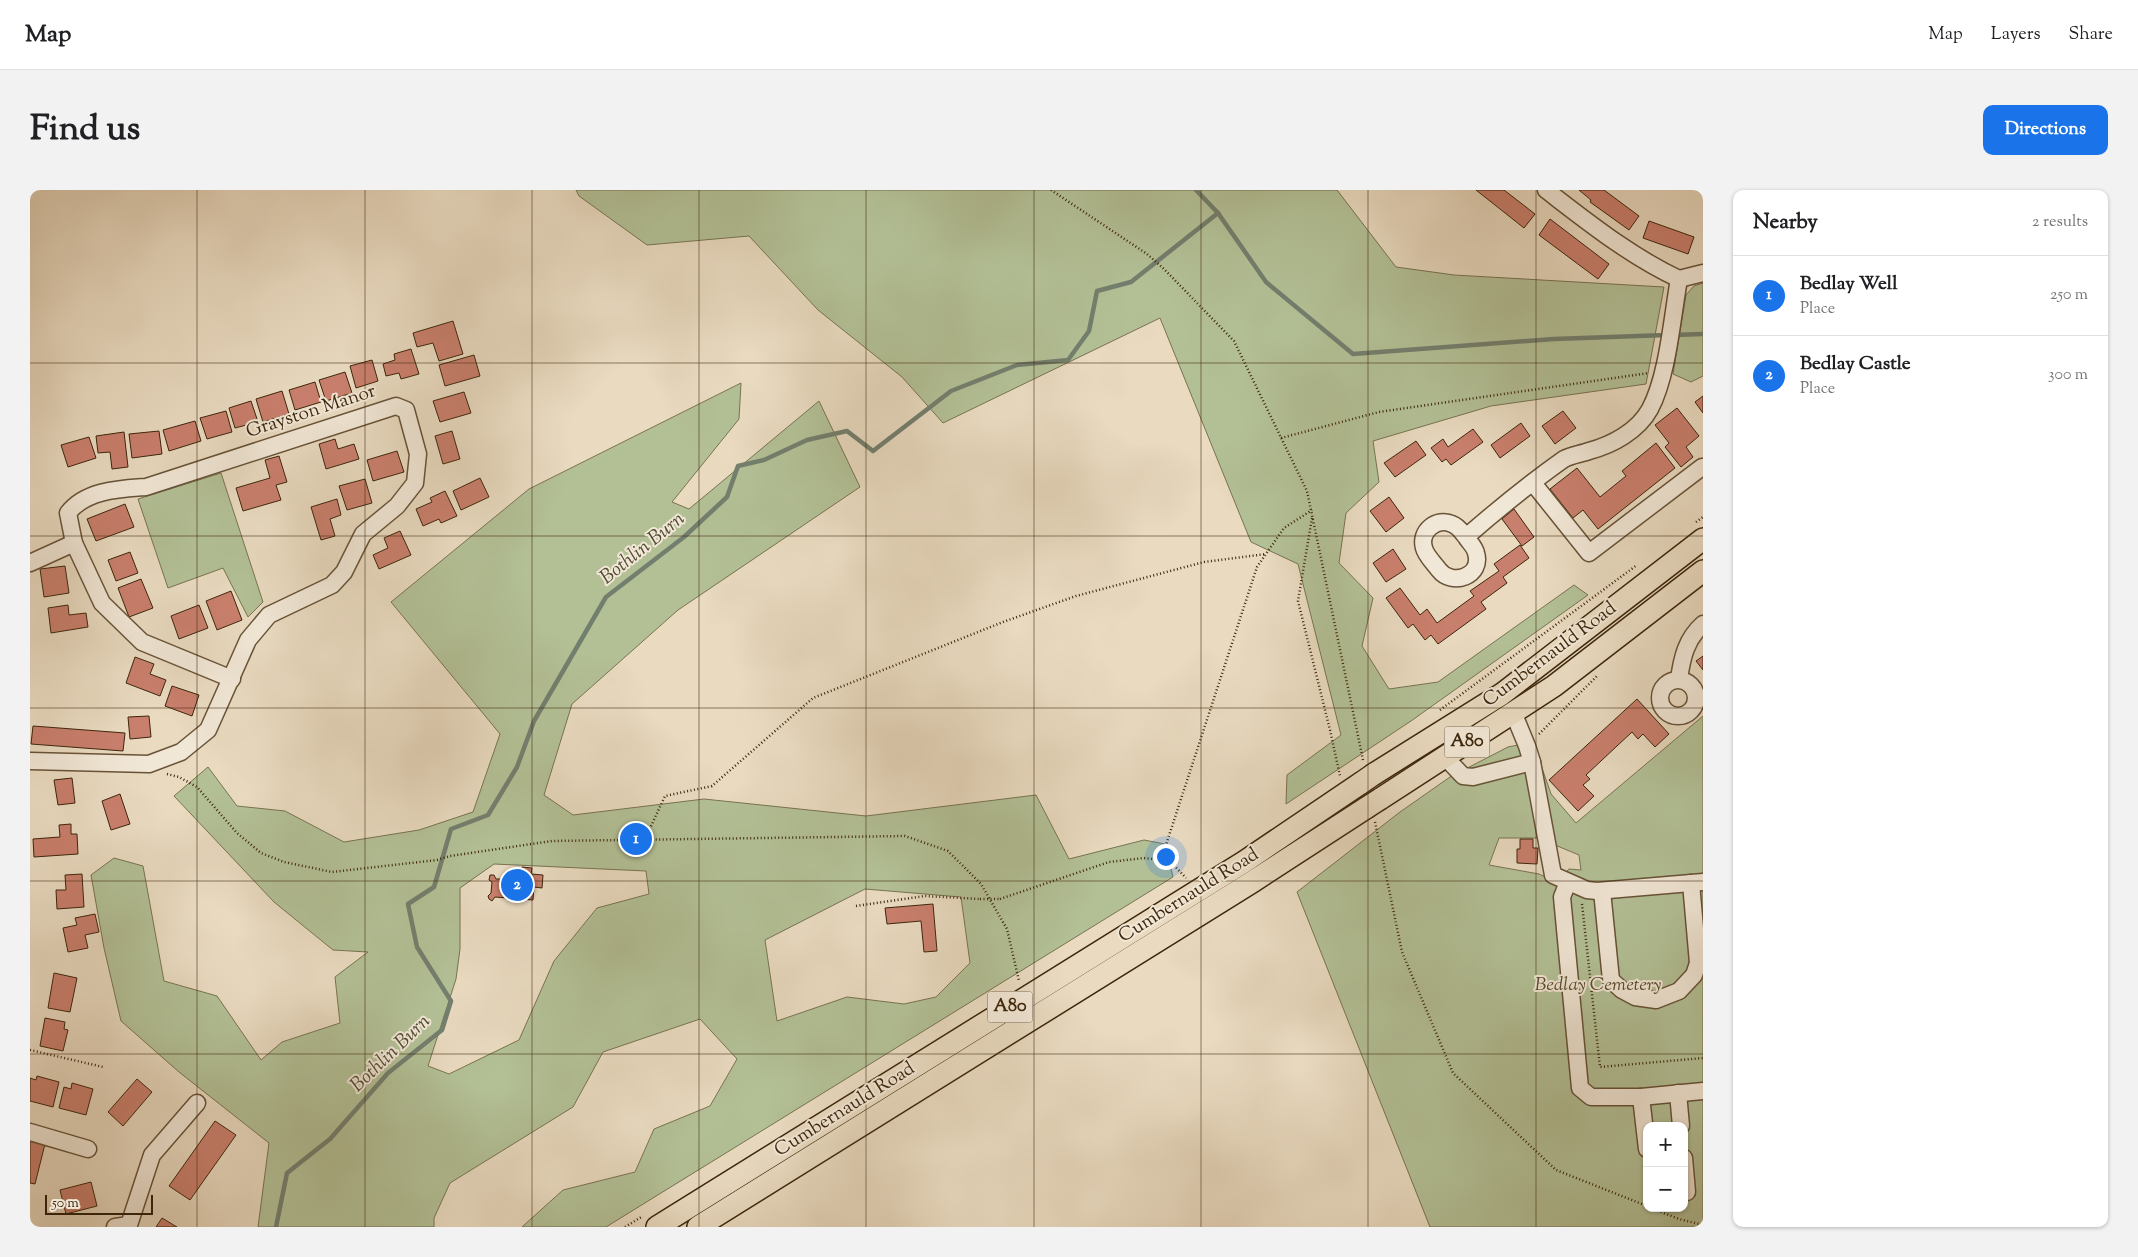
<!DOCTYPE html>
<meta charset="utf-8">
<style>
body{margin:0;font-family:"Sorts Mill Goudy",serif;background:#f2f2f2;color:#202124}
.controls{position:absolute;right:15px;bottom:15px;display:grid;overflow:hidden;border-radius:10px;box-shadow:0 1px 4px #0004}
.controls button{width:45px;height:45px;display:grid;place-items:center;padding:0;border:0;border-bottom:1px solid #e0e0e0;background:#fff;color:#202124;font:25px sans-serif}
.scale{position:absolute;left:15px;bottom:12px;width:108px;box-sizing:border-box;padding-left:5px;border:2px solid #3d260b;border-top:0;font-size:14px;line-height:18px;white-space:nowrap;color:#3d260b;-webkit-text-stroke:4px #f1e7d6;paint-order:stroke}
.you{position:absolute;left:1135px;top:666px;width:18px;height:18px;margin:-12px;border:4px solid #fff;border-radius:50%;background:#1a73e8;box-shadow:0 0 0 8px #1a73e833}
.badge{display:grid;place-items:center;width:32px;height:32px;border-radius:50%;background:#1a73e8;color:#fff;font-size:16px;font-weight:700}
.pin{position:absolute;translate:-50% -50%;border:2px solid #fff;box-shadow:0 1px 5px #0006}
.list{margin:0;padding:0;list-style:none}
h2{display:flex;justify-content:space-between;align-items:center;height:65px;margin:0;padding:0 20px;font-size:21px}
h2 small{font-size:16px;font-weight:400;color:#757577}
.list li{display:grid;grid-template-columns:32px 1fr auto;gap:15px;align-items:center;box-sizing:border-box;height:80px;padding:0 20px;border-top:1px solid #e0e0e0}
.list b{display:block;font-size:19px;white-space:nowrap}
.list p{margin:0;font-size:16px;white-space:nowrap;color:#757577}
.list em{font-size:16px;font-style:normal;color:#757577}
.map{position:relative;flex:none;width:1673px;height:1037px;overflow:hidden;border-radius:10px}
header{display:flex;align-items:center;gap:30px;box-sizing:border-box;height:70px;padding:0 25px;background:#fff;border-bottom:1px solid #e0e0e0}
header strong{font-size:24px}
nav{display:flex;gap:28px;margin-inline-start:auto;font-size:18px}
.intro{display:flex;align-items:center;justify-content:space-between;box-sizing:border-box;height:120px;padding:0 30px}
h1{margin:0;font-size:35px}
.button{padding:12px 22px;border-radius:10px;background:#1a73e8;color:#fff;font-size:18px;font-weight:700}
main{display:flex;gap:30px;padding:0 30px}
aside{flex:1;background:#fff;border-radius:10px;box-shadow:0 1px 4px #0004}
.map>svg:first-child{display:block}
</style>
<header>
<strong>Map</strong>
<nav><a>Map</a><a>Layers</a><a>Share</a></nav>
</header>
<div class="intro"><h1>Find us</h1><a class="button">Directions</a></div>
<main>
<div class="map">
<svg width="1673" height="1037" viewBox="0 0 1673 1037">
<rect width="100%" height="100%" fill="#e9dac0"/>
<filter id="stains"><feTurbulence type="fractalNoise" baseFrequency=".004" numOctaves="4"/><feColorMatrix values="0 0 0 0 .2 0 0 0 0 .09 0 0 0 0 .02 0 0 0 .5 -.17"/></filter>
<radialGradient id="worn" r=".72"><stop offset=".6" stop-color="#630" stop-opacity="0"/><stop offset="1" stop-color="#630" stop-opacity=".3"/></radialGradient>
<g fill="#b3c096" stroke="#787350" fill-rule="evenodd">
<path d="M546,0H1307L1366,77L1424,85L1634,97L1616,194L1461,216L1343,251L1349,292L1316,323L1309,373L1343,408L1332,456L1359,499L1408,492L1544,395L1558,405L1381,531L1256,614L1257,585L1311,545L1268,374L1221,352L1130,128L913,233L872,187L788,120L719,46L617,55L549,6Z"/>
<path d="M1673,93V186L1661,192L1643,184L1656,105L1664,96Z"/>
<path d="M711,193L709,229L642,312L659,319L789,211L830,297L648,420L542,514L514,605L543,625L674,609L836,626L1006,605L1039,669L1114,650L1135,654L1143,687L576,1037H492L533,1000L605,982L624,939L680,916L707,869L670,829L573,862L543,917L420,993L404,1028V1037H228L239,953L149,882L91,831L74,758L61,685L84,668L113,676L134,791L187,806L231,870L252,852L310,833L305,787L338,762L303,760L244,712L144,606L178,577L207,616L255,621L314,652L389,640L443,622L470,544L361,412L499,299ZM464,674L616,681L619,704L567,718L524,771L489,850L419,884L398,876L426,789L430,759V698ZM835,699L931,707L940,773L906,807L874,814L817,807L747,831L735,750Z"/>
<path d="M191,283L233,412L218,427L193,378L138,398L108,309Z"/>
<path d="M1673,526V1037H1400L1267,702L1370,622L1420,587L1478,557L1503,552L1521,604L1546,633ZM1469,648H1508L1549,665L1551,680L1539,679L1526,692L1509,684L1459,675ZM1617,936H1654V1018H1617Z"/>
</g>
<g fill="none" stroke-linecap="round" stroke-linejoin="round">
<g stroke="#737f6e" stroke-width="4.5">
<path d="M1166,0L1188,23L1236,92L1323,164L1524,149L1637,145"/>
<path d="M1644,145L1673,144"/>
<path d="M246,1037L257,983L300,949L358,883L412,840L421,811L387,757L378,714L404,697L421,639L458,625L487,577L504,531L576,407L654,347L697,307L708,276L734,270L777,250L817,241L843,261L921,201L987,175L1038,170L1059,141L1067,101L1101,92L1188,23"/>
</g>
</g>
<g fill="#c97f6d" stroke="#3d260b">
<path d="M1446,0H1474L1505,24L1494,38Z"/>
<path d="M1549,0H1574L1609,26L1599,40L1560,12L1561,10Z"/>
<path d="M1520,29L1579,74L1568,89L1509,45Z"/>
<path d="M1619,31L1664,47L1658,64L1613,48Z"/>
<path d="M423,131L433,164L409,171L403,153L387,157L383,143Z"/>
<path d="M381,159L389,184L371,189L369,183L356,186L353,174L365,170L364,164Z"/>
<path d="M444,165L450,186L415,196L409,175Z"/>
<path d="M342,170L348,191L326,198L320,176Z"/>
<path d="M315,182L322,203L296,211L289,190Z"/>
<path d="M285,192L291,212L265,220L259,200Z"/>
<path d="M252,201L259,224L233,232L226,209Z"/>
<path d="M434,202L441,223L410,232L403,211Z"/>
<path d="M1673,206V223L1665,212Z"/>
<path d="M221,211L228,232L205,238L199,218Z"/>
<path d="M1647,218L1669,246L1656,257L1663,267L1651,277L1635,257L1639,253L1625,235Z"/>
<path d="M196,221L202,242L177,249L170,228Z"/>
<path d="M1533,221L1546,238L1525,254L1512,236Z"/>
<path d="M165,231L171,251L139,261L133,240Z"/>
<path d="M1491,233L1500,246L1470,268L1461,255Z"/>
<path d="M1443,239L1453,252L1421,275L1416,269L1412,272L1401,258L1413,249L1418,257Z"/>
<path d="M129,241L132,264L102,268L99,244Z"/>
<path d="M422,241L430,269L413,274L405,246Z"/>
<path d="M94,242L98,277L82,279L80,262L68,263L66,246Z"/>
<path d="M59,247L66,268L38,277L31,255Z"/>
<path d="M305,249L308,259L324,254L329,269L296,279L289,254Z"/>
<path d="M1386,251L1396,265L1365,287L1354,273Z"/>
<path d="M1626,253L1645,278L1568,339L1553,320L1543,328L1520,299L1547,278L1570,307L1596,286L1592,281Z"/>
<path d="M367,261L374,282L343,291L337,270Z"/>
<path d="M249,266L257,292L246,295L251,310L213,321L206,298L240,288L235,270Z"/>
<path d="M450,288L459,307L431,320L423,301Z"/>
<path d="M335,289L342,313L317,320L309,296Z"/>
<path d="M415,301L427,326L411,333L409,329L393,336L386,319L402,312L400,308Z"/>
<path d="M1359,307L1374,328L1356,342L1340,321Z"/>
<path d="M307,309L311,325L300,329L305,346L291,350L281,317Z"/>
<path d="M95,314L104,337L66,351L57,329Z"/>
<path d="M1484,319L1504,347L1492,356L1472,329Z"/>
<path d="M370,341L381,365L349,379L343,365L358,358L354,348Z"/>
<path d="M1490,355L1499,368L1473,387L1477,393L1451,412L1456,419L1408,454L1401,445L1395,450L1383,434L1378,438L1356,408L1370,398L1390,425L1397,419L1407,433L1444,406L1440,401L1469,381L1464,374Z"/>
<path d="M1363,359L1376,379L1356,392L1343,373Z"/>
<path d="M100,362L108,383L86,391L78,370Z"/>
<path d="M35,376L39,403L14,407L10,379Z"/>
<path d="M111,389L123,418L99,427L88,398Z"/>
<path d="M201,401L212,430L187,440L176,411Z"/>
<path d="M38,415L39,425L56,423L58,437L21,443L18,418Z"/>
<path d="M169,415L178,438L149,449L141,426Z"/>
<path d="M1673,466V480L1666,471Z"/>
<path d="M105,467L124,474L120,484L136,490L130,506L96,493Z"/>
<path d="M142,496L169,505L162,526L135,516Z"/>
<path d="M1607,509L1639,544L1625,557L1613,544L1608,549L1602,542L1556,585L1560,589L1553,595L1564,606L1548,621L1519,590Z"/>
<path d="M119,526L121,547L100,549L98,527Z"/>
<path d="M3,536L95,543L93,561L1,554Z"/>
<path d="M42,588L45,613L28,615L24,590Z"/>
<path d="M90,604L100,634L81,640L72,611Z"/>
<path d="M41,634V644H47L48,664L4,667L3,649L30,647L29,635Z"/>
<path d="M1490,649H1503V658H1508L1507,674L1487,673V659H1490Z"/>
<path d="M492,677L502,678L501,684L513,685L512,698L504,697L503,710L465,707L462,711L459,709L458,706L461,703L462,692L459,690L460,685H464L466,689H473L474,684L491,685Z"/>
<path d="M52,684L54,717L27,719L26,700H36L35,685Z"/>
<path d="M903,714L907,761L894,762L891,731L857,734L855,718Z"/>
<path d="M65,724L69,742L55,745L58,758L38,762L33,738L47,735L45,728Z"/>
<path d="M24,783L47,788L40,822L18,818Z"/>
<path d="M15,828L35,832L34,839L38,840L33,861L10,856Z"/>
<path d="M7,886L29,892L23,917L0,911V888L6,890Z"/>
<path d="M107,889L122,902L93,936L78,922Z"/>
<path d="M42,893L63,899L56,925L29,918L34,897L41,899Z"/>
<path d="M185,931L206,945L160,1010L139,996Z"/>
<path d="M0,951L15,954L5,994L0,993Z"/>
<path d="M61,992L67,1016L36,1024L30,1000Z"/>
<path d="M132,1028L147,1037H126Z"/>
</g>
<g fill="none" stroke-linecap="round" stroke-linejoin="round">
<defs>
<g id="minor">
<path d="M1516,0C1559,33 1600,66 1649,89L1673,83"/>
<path d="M1503,293L1559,363L1672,277"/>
<path d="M1436,347C1432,342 1428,336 1422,334C1407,327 1389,341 1394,358C1396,366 1404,373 1409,380C1422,397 1453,386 1446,363C1445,357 1439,352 1436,347C1467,320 1500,293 1534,269C1541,265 1551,264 1559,261C1582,255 1608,241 1620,219C1638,185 1642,128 1649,89"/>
<path d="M0,373L44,353L72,413L112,452L202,489"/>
<path d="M1649,489C1652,468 1656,449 1673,434"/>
<circle cx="1648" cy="508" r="18"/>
<path d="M1483,522L1497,556L1502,572L1523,685L1557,700L1567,701L1673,692"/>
<path d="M1415,567L1433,586L1443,587L1502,572"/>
<path d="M0,571L119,574L151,562L178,540L218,450L239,425L302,395L314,382L333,344L367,316L385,293L388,264L376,220L366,216L116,297C89,299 56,300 38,323L44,353"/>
<path d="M1538,692L1532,707L1550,898L1561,907H1611"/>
<path d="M1572,701L1581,790L1592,800L1605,807L1626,810L1649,801L1664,785L1668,773L1661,693"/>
<path d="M1648,903L1651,936"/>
<path d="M0,942L58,959"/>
<path d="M1617,959L1611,907L1673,901"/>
<path d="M1654,968L1657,1002"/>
<path d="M85,1037L99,1035L122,965L167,913"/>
</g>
<g id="major">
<path d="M1344,584L1472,504L1673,349"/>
<path d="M1350,609L1524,496L1673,381"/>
<path d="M627,1037L1214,672L1331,593"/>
<path d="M668,1037L1222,692L1336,618"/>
</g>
</defs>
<use href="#minor" stroke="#685338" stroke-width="19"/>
<use href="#major" stroke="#3d260b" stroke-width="24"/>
<g stroke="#3d260b" stroke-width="2.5" stroke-dasharray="1 2.5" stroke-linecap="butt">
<path d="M1021,0L1117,64L1133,78L1204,151L1277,301L1333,570"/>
<path d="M1251,248L1349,222L1619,183"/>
<path d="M1282,328L1268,411L1300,540L1310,586"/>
<path d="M1666,332L1673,327"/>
<path d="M1410,520L1607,375"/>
<path d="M1509,544L1567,486"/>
<path d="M137,584L149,587L167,597L207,643L231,663L254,672L302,682L407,670L420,666L522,651L875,646L918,661L951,694L977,739L989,791"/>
<path d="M1345,632L1372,762L1423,883L1526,980L1617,1016"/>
<path d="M615,649L635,606L682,596L783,508L973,432L1046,406L1174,372L1236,364"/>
<path d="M1131,670L1227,377L1254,338L1282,320"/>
<path d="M970,709L1079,672L1114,668L1140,671L1156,688"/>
<path d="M1552,714L1570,877L1673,868"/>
<path d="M826,716L895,706L950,709"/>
<path d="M0,860L73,877"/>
<path d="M1621,1018L1649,1029L1673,1035"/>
<path d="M595,1037L613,1026"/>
</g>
<use href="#minor" stroke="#f1e7d6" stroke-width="16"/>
<use href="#major" stroke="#e9dac0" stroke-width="21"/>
<defs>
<g id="major-bridge">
<path d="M1331,593L1344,584"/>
<path d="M1336,618L1350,609"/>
</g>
</defs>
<use href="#major-bridge" stroke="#3d260b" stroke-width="24" stroke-linecap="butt"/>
<path stroke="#3d260b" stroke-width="2.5" stroke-dasharray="1 2.5" stroke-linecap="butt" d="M950,709H970"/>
<use href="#major-bridge" stroke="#e9dac0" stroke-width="21"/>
</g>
<path fill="none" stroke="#3d260b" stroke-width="1" stroke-opacity="0.55" d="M167,0V1037M335,0V1037M502,0V1037M669,0V1037M836,0V1037M1004,0V1037M1171,0V1037M1338,0V1037M1506,0V1037M0,173H1673M0,346H1673M0,518H1673M0,691H1673M0,864H1673"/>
<g text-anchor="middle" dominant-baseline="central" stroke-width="4" stroke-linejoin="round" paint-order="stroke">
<g fill="#f1e7d6" stroke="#736048" stroke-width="1">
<rect x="1414.5" y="536.5" width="45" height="31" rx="4"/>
<rect x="957.5" y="801.5" width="45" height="31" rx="4"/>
</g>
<g font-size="18" font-weight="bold" fill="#3d260b">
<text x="1437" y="552">A80</text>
<text x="980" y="817">A80</text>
</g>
<g font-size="19" fill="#3d260b" stroke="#f1e7d6">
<text transform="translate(281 222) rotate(-18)">Grayston Manor</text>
<text transform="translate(1520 465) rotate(-37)">Cumbernauld Road</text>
<text transform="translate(1159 706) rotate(-32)">Cumbernauld Road</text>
<text transform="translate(815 920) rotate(-32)">Cumbernauld Road</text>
</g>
<g font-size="19" font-style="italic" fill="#5a4c2e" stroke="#f1e7d6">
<text x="1568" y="795">Bedlay Cemetery</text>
</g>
<g font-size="20" font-style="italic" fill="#544b34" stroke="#f1e7d6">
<text transform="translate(613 359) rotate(-39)">Bothlin Burn</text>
<text transform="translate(361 864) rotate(-44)">Bothlin Burn</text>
</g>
</g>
<rect width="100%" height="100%" filter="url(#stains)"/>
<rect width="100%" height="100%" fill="url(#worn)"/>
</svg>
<div class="controls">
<button>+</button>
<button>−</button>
</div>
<div class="scale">50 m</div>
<div class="you"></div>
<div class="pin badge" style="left:606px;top:649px">1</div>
<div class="pin badge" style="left:487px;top:695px">2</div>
</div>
<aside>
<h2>Nearby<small>2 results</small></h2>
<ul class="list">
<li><span class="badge">1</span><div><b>Bedlay Well</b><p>Place</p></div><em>250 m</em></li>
<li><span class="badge">2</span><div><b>Bedlay Castle</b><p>Place</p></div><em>300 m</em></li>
</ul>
</aside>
</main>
